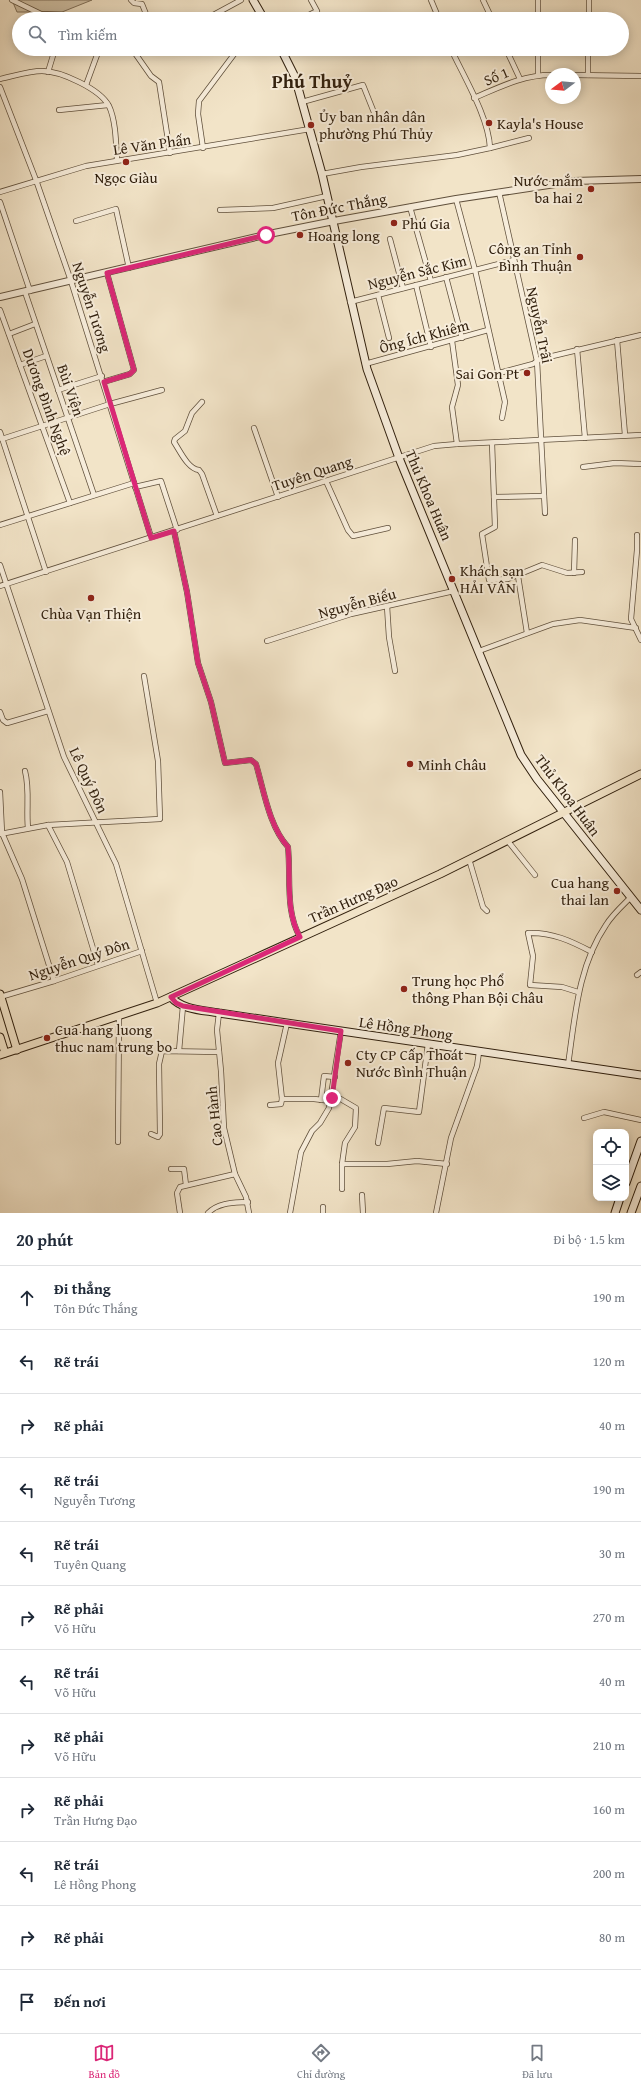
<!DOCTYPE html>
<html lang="vi">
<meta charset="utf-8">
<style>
body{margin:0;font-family:"Gentium Book Plus",serif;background:#f2f2f3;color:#1f2937}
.controls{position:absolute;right:12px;bottom:12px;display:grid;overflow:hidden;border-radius:8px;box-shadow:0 2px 10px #0003}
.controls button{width:36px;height:36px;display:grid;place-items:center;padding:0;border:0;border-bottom:1px solid #e0e1e3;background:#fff;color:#1f2937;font:20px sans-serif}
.compass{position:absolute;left:545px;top:68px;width:36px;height:36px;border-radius:50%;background:#fff;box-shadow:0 2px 10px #0003;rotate:254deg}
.stop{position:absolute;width:12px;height:12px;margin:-9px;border:3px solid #db2777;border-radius:50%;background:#fff}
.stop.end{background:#db2777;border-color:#fff;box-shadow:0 1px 4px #0008}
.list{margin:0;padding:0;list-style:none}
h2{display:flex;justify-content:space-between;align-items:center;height:52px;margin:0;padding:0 16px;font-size:17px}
h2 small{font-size:13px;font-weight:400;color:#747a83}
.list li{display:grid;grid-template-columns:26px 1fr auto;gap:12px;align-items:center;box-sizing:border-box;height:64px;padding:0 16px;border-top:1px solid #e0e1e3}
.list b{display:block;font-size:15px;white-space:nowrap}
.list p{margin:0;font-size:13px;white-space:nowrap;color:#747a83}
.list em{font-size:13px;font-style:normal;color:#747a83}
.icon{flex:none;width:22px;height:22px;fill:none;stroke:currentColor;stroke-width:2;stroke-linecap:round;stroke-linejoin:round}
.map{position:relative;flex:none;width:641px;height:1213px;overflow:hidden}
.search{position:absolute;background:#fff;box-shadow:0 2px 10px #0003;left:12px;right:12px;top:12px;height:44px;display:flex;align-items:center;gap:10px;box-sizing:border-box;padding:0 14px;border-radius:22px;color:#747a83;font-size:15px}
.sheet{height:820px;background:#fff}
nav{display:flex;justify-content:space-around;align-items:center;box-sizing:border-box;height:56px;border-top:1px solid #e0e1e3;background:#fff;font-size:11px;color:#747a83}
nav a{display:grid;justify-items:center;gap:2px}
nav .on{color:#db2777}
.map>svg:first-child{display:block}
</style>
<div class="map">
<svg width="641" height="1213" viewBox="0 0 641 1213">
<rect width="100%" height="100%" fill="#f2e4c8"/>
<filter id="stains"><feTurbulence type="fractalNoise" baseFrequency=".005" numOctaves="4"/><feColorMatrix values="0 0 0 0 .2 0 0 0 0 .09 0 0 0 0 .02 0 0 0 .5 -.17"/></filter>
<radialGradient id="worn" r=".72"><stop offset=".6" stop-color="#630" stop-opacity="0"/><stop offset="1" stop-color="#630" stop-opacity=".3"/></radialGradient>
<path fill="#d1c3a8" stroke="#80715a" d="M12,0H92L62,12H17Z"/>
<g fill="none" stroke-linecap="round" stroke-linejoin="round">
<defs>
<g id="minor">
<path d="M12,0L41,14L66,15L81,19"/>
<path d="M131,0L134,3L142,4L146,14L152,19"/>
<path d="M431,0L439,19"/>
<path d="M483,0L492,19"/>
<path d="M206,19L241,0"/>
<path d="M301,19L317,11L311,0"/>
<path d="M538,19V0"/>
<path d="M589,19V0"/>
<path d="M132,49L151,76L159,82L170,153"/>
<path d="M506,49L520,79"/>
<path d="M48,72L55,49"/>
<path d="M538,75V49"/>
<path d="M575,75L641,76"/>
<path d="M588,75V49"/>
<path d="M0,79C14,76 29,71 42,71C61,71 100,89 109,106C116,121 116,144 117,160"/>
<path d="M86,85L97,55"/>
<path d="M0,87L36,180L71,281L151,537"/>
<path d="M474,98C500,87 523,75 551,75"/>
<path d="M302,102L363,85L375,115"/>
<path d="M59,110L108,105"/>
<path d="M203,148L198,114L199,101L238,49"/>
<path d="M490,148L529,138"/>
<path d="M322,174L361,167L457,155L490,148C489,118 464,77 451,49"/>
<path d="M0,192L86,166L310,129"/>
<path d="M499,192L537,361L545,513"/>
<path d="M456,199L475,270L505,402L502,418"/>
<path d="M0,202L30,291"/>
<path d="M410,207L431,281"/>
<path d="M220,210L273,208L327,196"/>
<path d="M76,221L116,209L129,268"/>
<path d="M390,239L403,288"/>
<path d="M446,277L462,338"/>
<path d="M416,285L431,347"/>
<path d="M25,292L94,495"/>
<path d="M378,295L389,338"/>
<path d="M350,302L514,260"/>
<path d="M0,310L70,503"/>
<path d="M9,334L35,324"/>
<path d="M617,340L625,435"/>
<path d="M452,341L458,385L452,407L457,444"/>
<path d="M577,349L585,438"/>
<path d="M365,364L488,330"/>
<path d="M20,365L46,356"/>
<path d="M499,373L533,364L540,359L641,335"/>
<path d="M103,382L130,374L134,370L107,273"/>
<path d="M58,390L102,376"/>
<path d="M202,402L192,413L185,431L175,439L174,442C180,451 188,469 199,470L202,474L217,516"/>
<path d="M254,428L278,497"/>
<path d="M0,432L46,572"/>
<path d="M2,439L110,404L162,390"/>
<path d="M492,443L495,527L482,534L489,580L508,579L542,565L567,573L582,572"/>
<path d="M583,467L615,463L641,464"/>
<path d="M326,481L348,530L353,536L388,528"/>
<path d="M135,487L161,481L177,530"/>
<path d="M494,497L544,496"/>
<path d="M0,525L134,483"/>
<path d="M174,531L187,592L198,663L211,702L225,763L251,760L256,764C264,791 269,826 288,847C291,877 285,911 300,937"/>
<path d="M637,535V550L631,619L641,640"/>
<path d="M0,565L64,757L116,864L157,1003"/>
<path d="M574,573L575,540"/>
<path d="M518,576L527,633"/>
<path d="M0,586L434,446L457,444L641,435"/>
<path d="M387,606L389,637L395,671"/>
<path d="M267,641L351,614L454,591"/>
<path d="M479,651L553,624L580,620L636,628"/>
<path d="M0,712L3,720L7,723L48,711"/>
<path d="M25,771C30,790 26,809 28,828"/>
<path d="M0,792L2,833L22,879L54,981"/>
<path d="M48,825L67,862L98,965"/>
<path d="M0,834L48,825L160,819L158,761L144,676"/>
<path d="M507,840L535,875"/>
<path d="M469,859L483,907L487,911"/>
<path d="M637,975L641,972"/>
<path d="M578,992L562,987L530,985L533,956L528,933C552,932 571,941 592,952"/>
<path d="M0,997L54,981L142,951"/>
<path d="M219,1013L217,1030L221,1071L224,1128L235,1174L246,1197L249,1213"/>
<path d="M287,1023L278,1063L282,1099H314L331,1101"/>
<path d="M179,1051L183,1006"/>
<path d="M568,1065C575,1017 578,966 606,925C612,915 622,906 631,897"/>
<path d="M332,1094L356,1108L355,1127L345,1143L342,1164"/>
<path d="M321,1100L324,1076L335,1077"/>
<path d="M270,1105L281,1104L282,1099"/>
<path d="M584,1118L604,1112L641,1120"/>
<path d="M151,1134L158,1137L160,1134L159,1064L162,1051L219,1052"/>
<path d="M118,1142L119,1016"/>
<path d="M378,1143L384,1108L419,1112L428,1044"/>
<path d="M171,1169H184L186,1185"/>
<path d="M342,1189V1164H387L417,1161L447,1164"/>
<path d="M362,1195L363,1213"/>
<path d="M323,1207V1213"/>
<path d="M180,1213L177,1193L180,1187L235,1174"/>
<path d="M208,1213C219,1202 234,1203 248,1202"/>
<path d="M290,1213L301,1152L312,1131L320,1123L329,1108L341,1031"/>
<path d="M436,1213L451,1138L477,1066L479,1052"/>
</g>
<path id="tertiary" d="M0,297L269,234L334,221L456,199L575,181L641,179"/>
<g id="secondary">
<path d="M253,0L264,19"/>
<path d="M281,49L295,77L322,174L367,369L399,458L521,755L537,779L641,910"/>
<path d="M171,997C182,1010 203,1010 219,1013L641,1075"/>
<path d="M626,1183L641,1141"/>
<path d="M615,1213L620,1198"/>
<path d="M631,1213L641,1186"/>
</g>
<g id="primary">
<path d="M0,994L17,1050"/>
<path d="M0,1037L5,1053"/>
<path d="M0,1055L157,1003L440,874L641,774"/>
</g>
</defs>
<use href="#minor" stroke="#60503c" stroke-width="6"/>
<use href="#tertiary" stroke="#60503c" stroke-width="8"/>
<use href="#secondary" stroke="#301f0d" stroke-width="9"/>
<use href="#primary" stroke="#301f0d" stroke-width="9"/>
<use href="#minor" stroke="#f7eddb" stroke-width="4.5"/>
<use href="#tertiary" stroke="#f7eddb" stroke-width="6"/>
<use href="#secondary" stroke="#f7eddb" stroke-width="7"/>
<use href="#primary" stroke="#f2e4c8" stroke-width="7"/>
</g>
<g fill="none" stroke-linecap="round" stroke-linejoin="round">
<path stroke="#db2777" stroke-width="5" d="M266,235L107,273L134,370L130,374L104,382L151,538L174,531L187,592L198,663L211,702L225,763L251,760L256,764C264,791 269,826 288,847C291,877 285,911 300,937L171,997L176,1003L183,1006L341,1031L332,1098"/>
</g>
<g fill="#8f2418" stroke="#f7eddb" stroke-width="1.5">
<circle cx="489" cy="123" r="4"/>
<circle cx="311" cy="125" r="4"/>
<circle cx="126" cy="162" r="4"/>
<circle cx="591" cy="189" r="4"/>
<circle cx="394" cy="223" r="4"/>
<circle cx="300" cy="235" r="4"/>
<circle cx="580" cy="257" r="4"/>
<circle cx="527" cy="373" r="4"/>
<circle cx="452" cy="579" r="4"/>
<circle cx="91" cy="598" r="4"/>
<circle cx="410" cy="764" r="4"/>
<circle cx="617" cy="891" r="4"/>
<circle cx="404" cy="989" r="4"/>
<circle cx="47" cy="1038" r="4"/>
<circle cx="348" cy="1063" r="4"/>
</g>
<g text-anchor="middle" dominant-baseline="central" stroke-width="4" stroke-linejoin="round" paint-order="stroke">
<g font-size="15" fill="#301f0d" stroke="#f7eddb">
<text transform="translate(496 76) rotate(-23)">Số 1</text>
<text transform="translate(152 144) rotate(-8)">Lê Văn Phấn</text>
<text transform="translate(339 207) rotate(-11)">Tôn Đức Thắng</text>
<text transform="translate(417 272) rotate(-14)">Nguyễn Sắc Kim</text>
<text transform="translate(92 307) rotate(72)">Nguyễn Tương</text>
<text transform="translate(540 325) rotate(78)">Nguyễn Trãi</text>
<text transform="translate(424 336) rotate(-15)">Ông Ích Khiêm</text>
<text transform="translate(71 390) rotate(71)">Bùi Viện</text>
<text transform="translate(47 402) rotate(70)">Dương Đình Nghệ</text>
<text transform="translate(312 473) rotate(-18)">Tuyên Quang</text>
<text transform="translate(429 495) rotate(67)">Thủ Khoa Huân</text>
<text transform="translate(357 603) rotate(-15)">Nguyễn Biểu</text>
<text transform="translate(89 780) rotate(65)">Lê Quý Đôn</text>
<text transform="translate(568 795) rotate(53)">Thủ Khoa Huân</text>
<text transform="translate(353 899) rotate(-24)">Trần Hưng Đạo</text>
<text transform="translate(79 959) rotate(-18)">Nguyễn Quý Đôn</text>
<text transform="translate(406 1028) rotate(8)">Lê Hồng Phong</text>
<text transform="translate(214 1116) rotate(-96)">Cao Hành</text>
</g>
<g font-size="15" fill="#301f0d" stroke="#f7eddb" text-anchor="start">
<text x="319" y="116">Ủy ban nhân dân<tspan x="319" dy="17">phường Phú Thủy</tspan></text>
<text x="497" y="123">Kayla's House</text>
<text x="126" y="177" text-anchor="middle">Ngọc Giàu</text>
<text x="583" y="180" text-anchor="end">Nước mắm<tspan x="583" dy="17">ba hai 2</tspan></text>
<text x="402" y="223">Phú Gia</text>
<text x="308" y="235">Hoang long</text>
<text x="572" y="248" text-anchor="end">Công an Tỉnh<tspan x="572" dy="17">Bình Thuận</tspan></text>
<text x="519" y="373" text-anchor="end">Sai Gon Pt</text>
<text x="460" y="570">Khách sạn<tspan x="460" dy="17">HẢI VÂN</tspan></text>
<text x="91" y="613" text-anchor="middle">Chùa Vạn Thiện</text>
<text x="418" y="764">Minh Châu</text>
<text x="609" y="882" text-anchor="end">Cua hang<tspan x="609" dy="17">thai lan</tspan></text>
<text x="412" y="980">Trung học Phổ<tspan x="412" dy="17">thông Phan Bội Châu</tspan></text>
<text x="55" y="1029">Cua hang luong<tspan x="55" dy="17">thuc nam trung bo</tspan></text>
<text x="356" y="1054">Cty CP Cấp Thoát<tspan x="356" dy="17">Nước Bình Thuận</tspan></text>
</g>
<g font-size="19" font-weight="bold" fill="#301f0d" stroke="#f7eddb">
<text x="312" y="81">Phú Thuỷ</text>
</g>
</g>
<rect width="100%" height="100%" filter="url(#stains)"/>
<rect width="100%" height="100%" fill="url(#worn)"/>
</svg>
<div class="controls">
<button><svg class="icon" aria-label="locate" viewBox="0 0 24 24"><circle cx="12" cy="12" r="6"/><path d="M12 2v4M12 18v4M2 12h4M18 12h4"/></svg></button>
<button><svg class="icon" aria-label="layers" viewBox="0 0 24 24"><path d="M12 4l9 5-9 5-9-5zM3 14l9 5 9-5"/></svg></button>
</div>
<svg class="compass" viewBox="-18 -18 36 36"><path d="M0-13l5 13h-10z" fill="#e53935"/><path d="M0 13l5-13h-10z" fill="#747a83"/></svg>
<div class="stop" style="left:266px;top:235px"></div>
<div class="stop end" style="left:332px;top:1098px"></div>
<div class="search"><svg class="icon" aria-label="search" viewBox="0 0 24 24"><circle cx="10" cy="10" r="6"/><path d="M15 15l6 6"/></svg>Tìm kiếm</div>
</div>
<section class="sheet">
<h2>20 phút<small>Đi bộ · 1.5 km</small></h2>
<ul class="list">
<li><svg class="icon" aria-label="ahead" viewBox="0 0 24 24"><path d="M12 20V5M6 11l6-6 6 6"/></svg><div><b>Đi thẳng</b><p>Tôn Đức Thắng</p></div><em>190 m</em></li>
<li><svg class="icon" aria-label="left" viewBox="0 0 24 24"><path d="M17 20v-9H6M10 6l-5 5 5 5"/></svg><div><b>Rẽ trái</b></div><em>120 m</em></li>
<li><svg class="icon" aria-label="right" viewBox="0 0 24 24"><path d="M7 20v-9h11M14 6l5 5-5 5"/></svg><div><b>Rẽ phải</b></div><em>40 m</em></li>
<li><svg class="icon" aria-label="left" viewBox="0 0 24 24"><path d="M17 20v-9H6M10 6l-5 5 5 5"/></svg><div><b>Rẽ trái</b><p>Nguyễn Tương</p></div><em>190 m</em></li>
<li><svg class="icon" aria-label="left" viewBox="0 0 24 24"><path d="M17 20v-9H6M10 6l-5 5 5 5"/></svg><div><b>Rẽ trái</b><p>Tuyên Quang</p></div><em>30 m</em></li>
<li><svg class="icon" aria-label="right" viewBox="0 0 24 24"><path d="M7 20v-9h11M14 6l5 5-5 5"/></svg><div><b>Rẽ phải</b><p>Võ Hữu</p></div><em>270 m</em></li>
<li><svg class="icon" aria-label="left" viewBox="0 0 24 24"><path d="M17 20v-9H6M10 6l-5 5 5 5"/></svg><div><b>Rẽ trái</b><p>Võ Hữu</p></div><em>40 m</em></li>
<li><svg class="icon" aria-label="right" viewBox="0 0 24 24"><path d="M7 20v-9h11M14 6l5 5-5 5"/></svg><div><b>Rẽ phải</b><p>Võ Hữu</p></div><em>210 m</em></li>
<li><svg class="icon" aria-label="right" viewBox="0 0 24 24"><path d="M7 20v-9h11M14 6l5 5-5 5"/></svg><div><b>Rẽ phải</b><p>Trần Hưng Đạo</p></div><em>160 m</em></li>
<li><svg class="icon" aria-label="left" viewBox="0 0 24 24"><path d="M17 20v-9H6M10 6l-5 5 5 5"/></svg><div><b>Rẽ trái</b><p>Lê Hồng Phong</p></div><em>200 m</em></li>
<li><svg class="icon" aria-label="right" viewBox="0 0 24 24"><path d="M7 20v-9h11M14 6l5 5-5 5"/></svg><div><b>Rẽ phải</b></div><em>80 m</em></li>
<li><svg class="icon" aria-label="arrive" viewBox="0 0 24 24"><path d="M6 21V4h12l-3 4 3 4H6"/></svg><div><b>Đến nơi</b></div></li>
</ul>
</section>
<nav>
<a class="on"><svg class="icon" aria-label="map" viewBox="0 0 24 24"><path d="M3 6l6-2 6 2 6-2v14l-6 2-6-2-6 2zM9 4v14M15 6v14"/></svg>Bản đồ</a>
<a><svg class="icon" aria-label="directions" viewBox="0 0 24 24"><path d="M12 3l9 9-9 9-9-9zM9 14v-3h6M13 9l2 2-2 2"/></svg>Chỉ đường</a>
<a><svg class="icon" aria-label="saved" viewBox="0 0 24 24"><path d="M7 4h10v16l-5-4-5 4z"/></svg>Đã lưu</a>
</nav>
